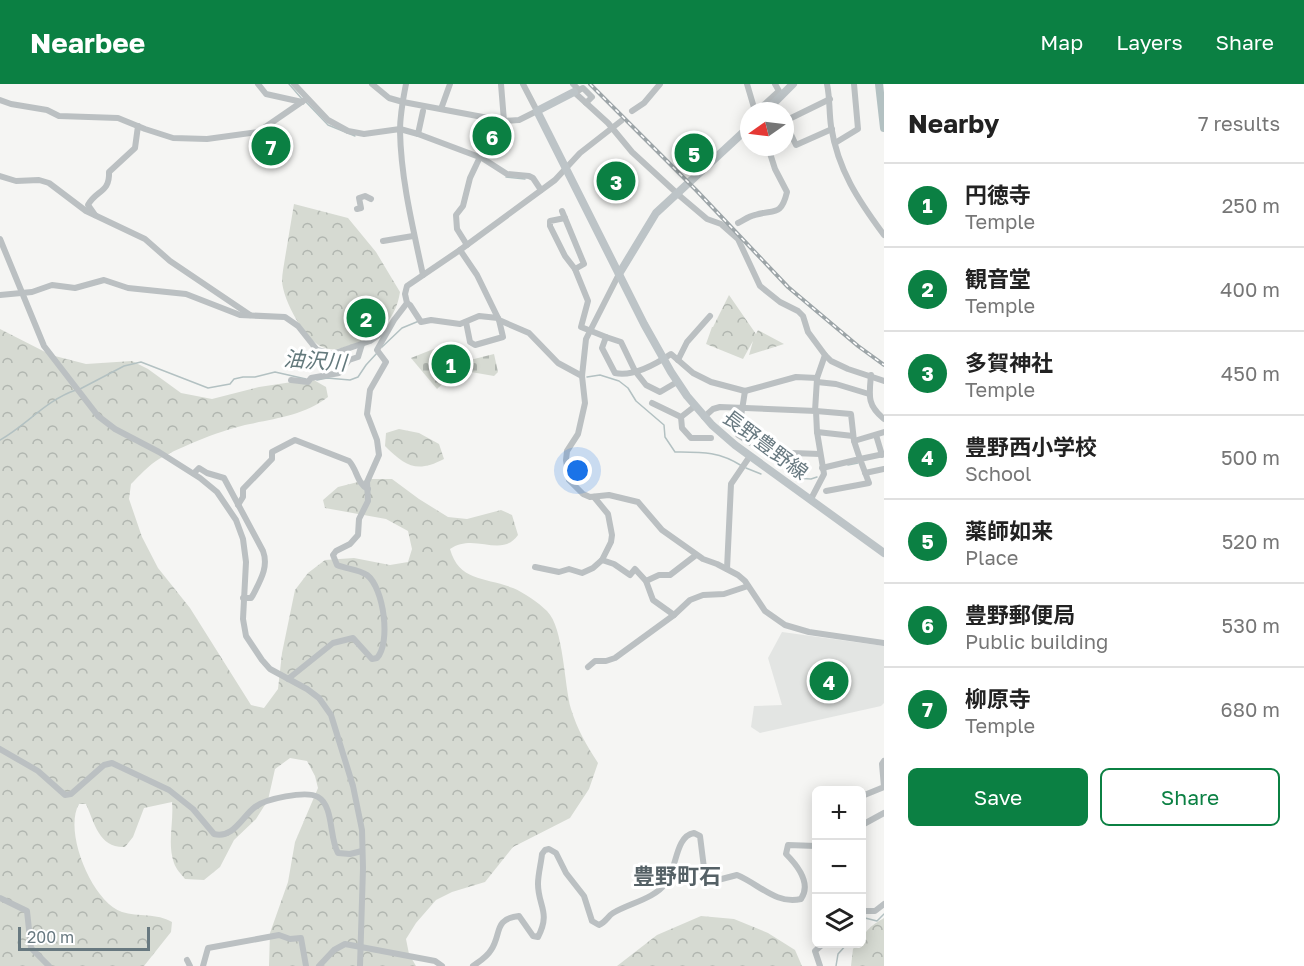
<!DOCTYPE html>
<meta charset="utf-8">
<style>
body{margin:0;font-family:"Golos Text","Noto Sans JP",sans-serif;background:#f2f2f2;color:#222}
.controls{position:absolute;right:18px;bottom:18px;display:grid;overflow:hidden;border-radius:9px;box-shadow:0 3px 15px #0003}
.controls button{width:54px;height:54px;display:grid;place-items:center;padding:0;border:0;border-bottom:2px solid #e0e0e0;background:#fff;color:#222;font:30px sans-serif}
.compass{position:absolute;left:740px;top:18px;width:54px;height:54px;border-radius:50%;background:#fff;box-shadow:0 3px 15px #0003;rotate:256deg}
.scale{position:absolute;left:18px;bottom:15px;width:132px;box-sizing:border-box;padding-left:6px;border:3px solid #687980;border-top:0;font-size:16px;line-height:21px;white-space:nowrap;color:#687980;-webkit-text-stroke:4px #fff;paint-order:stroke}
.you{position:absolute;left:578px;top:387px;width:21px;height:21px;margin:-15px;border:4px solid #fff;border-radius:50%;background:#1a73e8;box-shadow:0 0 0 9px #1a73e833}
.badge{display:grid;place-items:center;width:39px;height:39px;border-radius:50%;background:#0b8043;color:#fff;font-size:20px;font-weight:700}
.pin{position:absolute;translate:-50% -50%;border:3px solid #fff;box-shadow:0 2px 6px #0006}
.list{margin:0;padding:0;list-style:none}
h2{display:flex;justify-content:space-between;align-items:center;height:78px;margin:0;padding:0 24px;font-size:26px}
h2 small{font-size:20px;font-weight:400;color:#767676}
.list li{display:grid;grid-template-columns:39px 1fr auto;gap:18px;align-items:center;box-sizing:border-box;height:84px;padding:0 24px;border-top:2px solid #e0e0e0}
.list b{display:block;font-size:22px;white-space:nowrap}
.list p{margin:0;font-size:20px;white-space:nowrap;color:#767676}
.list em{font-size:20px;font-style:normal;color:#767676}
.actions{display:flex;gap:12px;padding:18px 24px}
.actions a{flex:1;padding:14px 0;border:2px solid #0b8043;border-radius:9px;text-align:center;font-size:21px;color:#0b8043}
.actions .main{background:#0b8043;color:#fff}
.icon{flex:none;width:33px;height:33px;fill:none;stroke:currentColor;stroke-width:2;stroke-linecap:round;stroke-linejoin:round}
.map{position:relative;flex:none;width:884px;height:882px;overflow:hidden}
header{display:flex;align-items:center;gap:36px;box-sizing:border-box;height:84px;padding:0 30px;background:#0b8043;color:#fff}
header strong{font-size:28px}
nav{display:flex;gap:33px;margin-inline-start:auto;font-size:21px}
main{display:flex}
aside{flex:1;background:#fff}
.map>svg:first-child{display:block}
</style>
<header>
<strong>Nearbee</strong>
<nav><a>Map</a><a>Layers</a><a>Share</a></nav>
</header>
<main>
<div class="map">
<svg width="884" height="882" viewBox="0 0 884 882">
<defs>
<pattern id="forest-crowns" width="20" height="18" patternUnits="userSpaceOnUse" patternTransform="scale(1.5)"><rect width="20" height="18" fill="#d6dad2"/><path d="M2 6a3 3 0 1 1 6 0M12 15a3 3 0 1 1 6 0" fill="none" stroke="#b1b6b0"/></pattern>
<pattern id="cemetery-stones" width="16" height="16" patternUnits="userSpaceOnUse" patternTransform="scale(1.5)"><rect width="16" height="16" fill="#d6dad2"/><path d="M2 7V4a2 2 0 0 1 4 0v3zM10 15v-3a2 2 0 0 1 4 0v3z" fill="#b1b6b0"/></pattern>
</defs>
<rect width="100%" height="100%" fill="#f5f5f3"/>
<path fill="#e3e5e3" d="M782,548L884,562V619L881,622L760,649L751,643L754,622L782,621L768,574Z"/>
<g fill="url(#forest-crowns)">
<path d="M294,120L348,134L376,168L400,208C396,236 377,253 351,261C342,264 334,267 325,264C305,258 283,216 282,197C282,190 284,181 285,174C288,156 291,138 294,120Z"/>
<path d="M729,211L756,250L758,246L784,260L749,271L753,257L743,275L706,260L712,243H713Z"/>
<path d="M0,245L51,271L86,280L132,277L148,285L181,309L212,315L259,303L312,295L326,303L328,313C305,331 277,334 250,340C224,345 182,362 159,375C149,381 139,392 131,400L129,415L142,453L158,484L190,524L251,621L264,624L278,605L282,569L295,506L308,489L325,476L354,474L390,481L408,478L412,465L408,447L386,435L325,424L323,416L338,403L370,395H392L419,415L448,433L467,435L501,426L512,431L518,451C501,475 475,448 450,465C459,498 486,493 513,504C523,508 539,519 547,527C564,544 564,601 571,625C577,645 587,662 598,679L589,705L570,734L513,763L485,798L452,808L436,816L416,839L406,855L409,870L416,882H269L270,849L288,798L295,758L318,704L315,692L307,677L290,674L275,685L268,716L256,735L234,756L220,783L204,796L185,795C181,790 176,785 174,779C167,759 174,738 172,718L144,724L133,753L125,763C99,764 95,740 86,720H79C63,747 92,818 122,828C138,833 157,829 172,838L171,848L144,882H0Z"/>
<path d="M399,345L419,349L439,360L444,375C417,389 406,383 385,362L386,349Z"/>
<path d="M701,832L734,835L768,849L795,866L802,882H617L657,851Z"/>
<path d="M884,834V882H851L853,865L857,860H862C862,847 874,840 884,834Z"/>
</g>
<g fill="url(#cemetery-stones)">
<path d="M436,264L449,294L437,305L411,274Z"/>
<path d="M494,270L498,288L494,292L471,288L466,277Z"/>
</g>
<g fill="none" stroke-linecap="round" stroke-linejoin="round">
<g stroke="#b3c1c2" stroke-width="1.5">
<path d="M289,0L302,15"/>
<path d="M306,18L328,41L355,52"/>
<path d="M506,93L525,95"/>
<path d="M382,263L402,244L419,237"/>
<path d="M587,293L600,291L619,297L628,304L636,317L664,341L665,353L675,368C701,368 719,367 742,382"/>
<path d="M317,296L327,294L350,296L358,293L366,281L377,269"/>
<path d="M80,305L124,282L141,278L208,304L230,300L234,295L243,293H255L275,288L306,295"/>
<path d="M0,356C27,341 46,316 76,306"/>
<path d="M848,381L858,379"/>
<path d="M746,384L761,390"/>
<path d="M795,394L811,395L817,393"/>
<path d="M862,840L865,834L877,837L884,830"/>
<path d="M836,882L838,870L847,860"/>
</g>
<path stroke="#b3c1c2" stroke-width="8" d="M879,0L884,44"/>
<g stroke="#bbc0c2" stroke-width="6">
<path d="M258,0L266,10L302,18"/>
<path d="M294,0L328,36L348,47L364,50L400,45L418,50L482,74L507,90L529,92L533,94L541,106"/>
<path d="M372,0L389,14L403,18L504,37L519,36L537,27L523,0"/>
<path d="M406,0C403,15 400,31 400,47C401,96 413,144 423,191"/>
<path d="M501,0L504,37"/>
<path d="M573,0L579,6L574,8L608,39L632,68L681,113L707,135L721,140L738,155L760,202L780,218L798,227L803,232L808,248L825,271L831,277L848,285L884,297"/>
<path d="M747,0L755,27"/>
<path d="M827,0C830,14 829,28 831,42C838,86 858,116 884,151"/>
<path d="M579,6L583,4L592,13L586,19"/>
<path d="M0,16L11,20L47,26L59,32L118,34L145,45L173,54L207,55L258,48L306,15"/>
<path d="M441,25L450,0"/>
<path d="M632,27L644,19L660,0"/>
<path d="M757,27L779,7L775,0"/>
<path d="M785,37L830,15"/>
<path d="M785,38L796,61L832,45"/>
<path d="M418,50L423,27"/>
<path d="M835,59L858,45L854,0"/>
<path d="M0,92L16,97L39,96L49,99L86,127L145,155L170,177L250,231"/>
<path d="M357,125L361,124L359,114L365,112L371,115"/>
<path d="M562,127L584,180L575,185"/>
<path d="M95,131L88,121C96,106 110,109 109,88L135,64L138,42"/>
<path d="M565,134L550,137V142L565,172L575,185L588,217L581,243L606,253L602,264L615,289C633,293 656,280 671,270L693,289L711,298L745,307L796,293L817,294L825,271"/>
<path d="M738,139C744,136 749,132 755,131C774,125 781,133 787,108L775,85L768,63"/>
<path d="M0,155L44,262L98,332L115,345L159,368L200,394L217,408L236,436L243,455L246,478L243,535L246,552L262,576L270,585L307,605L319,614L331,631L353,702L362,746L363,784L360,882"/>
<path d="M383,157L413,152"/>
<path d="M467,161L457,145L456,131L463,122L470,94L480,73L489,35"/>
<path d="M460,166L477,191L498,234"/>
<path d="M619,190L586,255L582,292L585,319L578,350L567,367L566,376L569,396L583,410L590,413L609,411L638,418L662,446L703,475L717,480L738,491L745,497L765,527L785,541L809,548L884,559"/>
<path d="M0,211L32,208L52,201L75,204L104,196L128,204L186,210L240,231L285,233L298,242L317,266L332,270L370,257L386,246"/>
<path d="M407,219L410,221L421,238L431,236L460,240L479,232L498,234L499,236L529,249L558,279L582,292"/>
<path d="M466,238L470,258L475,261L503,253L499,236"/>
<path d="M606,253L621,258L635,287L646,301L660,308L677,298"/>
<path d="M678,276L687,258L710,232"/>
<path d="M871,291C869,312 867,321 884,335"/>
<path d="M291,296L308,298L311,294L339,289L349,276L358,273L362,260"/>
<path d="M817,298L836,300L869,310"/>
<path d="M745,307L738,351L765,368L820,370"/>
<path d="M652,319L681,333L695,322"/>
<path d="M815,327L817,295"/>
<path d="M816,327L851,330L854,357"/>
<path d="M681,333L682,344L691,354H711"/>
<path d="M704,333L713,325L720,323L816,327L817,348L824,390L811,415"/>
<path d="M817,348L853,352"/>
<path d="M876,351L882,371"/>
<path d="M822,384L860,375L854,357L884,348"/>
<path d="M194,389L199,384L207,389L224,394L263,467C269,483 260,497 253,511L251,514H243"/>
<path d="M865,389L884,385"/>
<path d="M826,407L869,399L860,375L884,370"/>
<path d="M594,413L608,430L612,451L611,458L602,476L614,480L630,491L635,485L646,497L653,516L674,531"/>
<path d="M238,421L243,413V405L272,375V368L295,356L349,377C357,385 357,400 368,405"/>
<path d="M535,483L559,488L569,485L582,489L593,484L602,476"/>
<path d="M727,485L731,400L750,372"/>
<path d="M646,497L659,491H670L696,471"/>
<path d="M588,583L595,577H606L615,574L674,531L690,516L703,511L724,510L748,502"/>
<path d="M288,595L333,559L353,554L372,575L377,574C391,559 384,504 367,491C358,485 346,485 337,481L333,471L336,467L350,460L358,451L359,435L368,417L367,398L379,371L377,356L367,330L370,306L386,278L377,266L394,236L407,219L405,210L407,202L460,166L555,96L580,69L621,37"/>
<path d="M0,665L38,687L65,711L71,710L104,681L112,679L169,706L193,725L214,750C233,755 242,733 255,723C265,715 306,706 318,713C334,722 329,754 338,769L350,770L362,767"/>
<path d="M862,712L884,703L882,680L884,677"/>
<path d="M862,741L884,729"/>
<path d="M0,814L27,827L31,864L49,882"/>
<path d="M862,827H875L884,820"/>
<path d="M187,876L190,882"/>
<path d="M203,882L208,864L279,851L290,855L301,854L306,882"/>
<path d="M319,882L334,866L345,860L435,877L442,882"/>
<path d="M473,882C480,877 487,873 491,866C502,850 493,835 519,832L533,852L538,853C551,828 538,822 538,800C538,790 541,780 542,770L545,766L549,765L556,769L566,789L584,812L592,837L599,841C606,838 608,832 613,829C630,819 654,815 666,799C677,785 675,752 694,749L700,752L705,792L714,797L737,791C759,800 776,821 801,815C812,799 797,781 786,770L788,761L816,762"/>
<path d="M820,882L815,867L823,860"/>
</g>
<g stroke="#bdc4c7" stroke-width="8">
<path d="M574,8L537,27L644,240L671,288L687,312L712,341L735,361L884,469"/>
<path d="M766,27L793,0"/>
<path d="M619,190L656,129L749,43"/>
</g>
<defs>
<path id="rail" d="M590,0L696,106L788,203L858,262L884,281"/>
</defs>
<use href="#rail" stroke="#9da5a8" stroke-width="4"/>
<use href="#rail" stroke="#fff" stroke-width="1.5" stroke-dasharray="4.5" stroke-linecap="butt"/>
</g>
<g text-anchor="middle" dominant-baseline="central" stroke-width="6" stroke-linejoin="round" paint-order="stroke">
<g font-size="20" fill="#687980" stroke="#fff">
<text transform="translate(766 360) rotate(37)">長野豊野線</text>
</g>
<g font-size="21" font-style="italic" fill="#63797c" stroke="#fff">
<text transform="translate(315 276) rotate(4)">油沢川</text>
</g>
<g font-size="22" font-weight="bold" fill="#556166" stroke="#fff">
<text x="677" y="791">豊野町石</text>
</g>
</g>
</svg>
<div class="controls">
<button>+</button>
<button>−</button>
<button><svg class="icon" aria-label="layers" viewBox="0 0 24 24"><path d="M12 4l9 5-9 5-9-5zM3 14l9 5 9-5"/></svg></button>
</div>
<svg class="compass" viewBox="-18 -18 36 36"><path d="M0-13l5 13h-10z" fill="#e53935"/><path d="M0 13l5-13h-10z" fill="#767676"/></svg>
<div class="scale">200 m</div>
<div class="you"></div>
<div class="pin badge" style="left:451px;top:280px">1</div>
<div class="pin badge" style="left:366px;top:234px">2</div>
<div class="pin badge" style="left:616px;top:97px">3</div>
<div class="pin badge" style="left:829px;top:597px">4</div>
<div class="pin badge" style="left:694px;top:69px">5</div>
<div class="pin badge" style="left:492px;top:52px">6</div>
<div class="pin badge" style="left:271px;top:62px">7</div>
</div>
<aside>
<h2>Nearby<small>7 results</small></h2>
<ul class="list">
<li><span class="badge">1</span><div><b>円徳寺</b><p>Temple</p></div><em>250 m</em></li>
<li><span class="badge">2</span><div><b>観音堂</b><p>Temple</p></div><em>400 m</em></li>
<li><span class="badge">3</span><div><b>多賀神社</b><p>Temple</p></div><em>450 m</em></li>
<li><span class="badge">4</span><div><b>豊野西小学校</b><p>School</p></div><em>500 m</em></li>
<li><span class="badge">5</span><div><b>薬師如来</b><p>Place</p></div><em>520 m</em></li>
<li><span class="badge">6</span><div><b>豊野郵便局</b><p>Public building</p></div><em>530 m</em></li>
<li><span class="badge">7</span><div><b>柳原寺</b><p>Temple</p></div><em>680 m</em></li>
</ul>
<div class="actions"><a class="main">Save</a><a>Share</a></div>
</aside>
</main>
